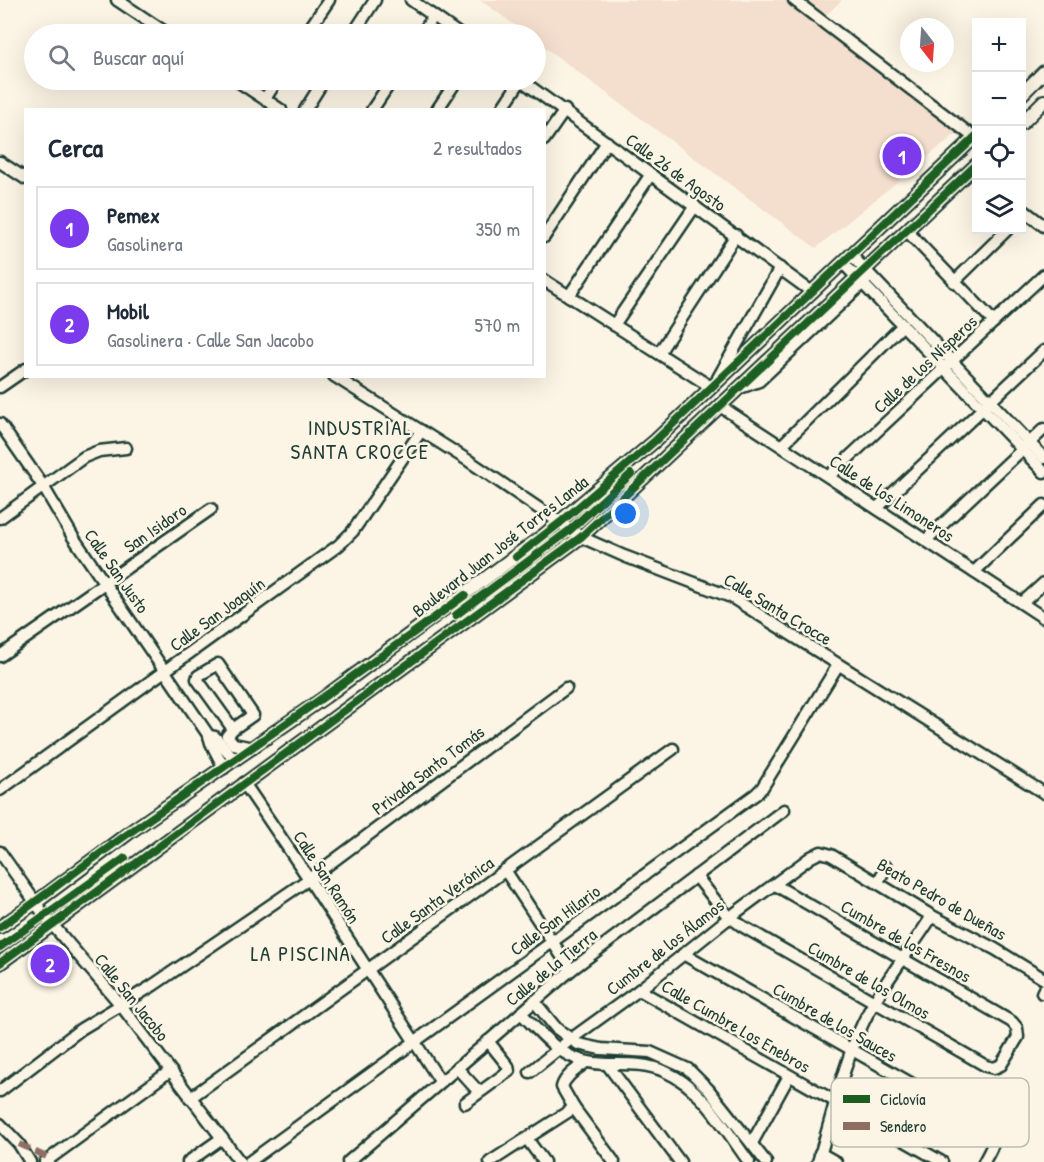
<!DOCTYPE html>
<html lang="es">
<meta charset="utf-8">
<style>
body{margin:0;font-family:"Patrick Hand",sans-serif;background:#f2f2f3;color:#1f2937}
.controls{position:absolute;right:18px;top:18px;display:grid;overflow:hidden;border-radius:0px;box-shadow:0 6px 24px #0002}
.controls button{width:54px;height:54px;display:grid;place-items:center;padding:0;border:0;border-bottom:2px solid #e0e1e3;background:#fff;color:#1f2937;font:30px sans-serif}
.compass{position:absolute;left:900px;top:18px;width:54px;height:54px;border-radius:50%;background:#fff;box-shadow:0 6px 24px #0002;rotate:163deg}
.you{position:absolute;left:626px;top:514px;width:21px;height:21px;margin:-15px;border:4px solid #fff;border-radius:50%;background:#1a73e8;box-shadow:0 0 0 9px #1a73e833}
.badge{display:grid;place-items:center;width:39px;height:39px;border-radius:50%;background:#7c3aed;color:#fff;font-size:20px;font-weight:700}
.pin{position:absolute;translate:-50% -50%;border:3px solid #fff;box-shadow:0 2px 6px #0006}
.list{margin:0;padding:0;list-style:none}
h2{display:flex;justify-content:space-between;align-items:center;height:78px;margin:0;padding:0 24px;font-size:26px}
h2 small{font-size:20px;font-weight:400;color:#747a83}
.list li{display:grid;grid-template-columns:39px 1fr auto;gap:18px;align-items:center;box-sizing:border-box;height:84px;margin:0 12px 12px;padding:0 12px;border:2px solid #e0e1e3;border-radius:0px}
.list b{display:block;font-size:22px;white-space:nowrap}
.list p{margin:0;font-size:20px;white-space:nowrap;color:#747a83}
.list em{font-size:20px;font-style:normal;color:#747a83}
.icon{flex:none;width:33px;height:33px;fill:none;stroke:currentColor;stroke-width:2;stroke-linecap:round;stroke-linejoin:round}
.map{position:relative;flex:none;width:1044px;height:1162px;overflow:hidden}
.search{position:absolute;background:#fff;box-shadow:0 6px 24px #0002;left:24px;top:24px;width:522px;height:66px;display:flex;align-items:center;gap:15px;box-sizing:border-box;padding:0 21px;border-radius:33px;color:#747a83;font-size:22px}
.panel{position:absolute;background:#fff;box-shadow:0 6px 24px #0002;left:24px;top:108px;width:522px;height:270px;border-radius:0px}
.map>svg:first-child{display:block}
</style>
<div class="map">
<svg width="1044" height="1162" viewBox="0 0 1044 1162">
<rect width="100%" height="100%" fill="#fcf5e5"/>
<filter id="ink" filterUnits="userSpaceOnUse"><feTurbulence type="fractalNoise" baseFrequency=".0167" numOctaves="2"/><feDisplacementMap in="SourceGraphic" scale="12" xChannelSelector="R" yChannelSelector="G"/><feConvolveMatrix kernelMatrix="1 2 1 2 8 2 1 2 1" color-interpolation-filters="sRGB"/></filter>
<g filter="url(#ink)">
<path fill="#f4dece" d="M480,0H842L825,16L969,123L816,248L536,41V34H527Z"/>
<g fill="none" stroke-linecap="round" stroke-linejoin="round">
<defs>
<g id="minor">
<path d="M117,0L168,34"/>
<path d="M411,0L459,34"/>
<path d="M794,0L975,138"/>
<path d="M306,34L329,0"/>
<path d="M353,34L375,0"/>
<path d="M422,34L433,17"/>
<path d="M236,80L281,110"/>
<path d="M265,99L277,80"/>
<path d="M305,110L324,80"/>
<path d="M372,110L392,80"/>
<path d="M437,110L457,80"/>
<path d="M501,110L521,80L812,292"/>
<path d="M544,140L565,110"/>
<path d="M0,162L26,179"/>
<path d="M1022,209L1044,226"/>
<path d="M907,231L994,322"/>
<path d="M544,237L607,142"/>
<path d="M851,255L1044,458"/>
<path d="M843,263L1044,472"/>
<path d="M544,280L711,387"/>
<path d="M954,282L1007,230"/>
<path d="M569,296L651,174"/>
<path d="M614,325L695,206"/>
<path d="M659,353L736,235"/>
<path d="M334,376L469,461L581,537L624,556L731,597L1044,793"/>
<path d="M718,378L780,268"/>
<path d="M0,387L26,369"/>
<path d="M740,388L759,381L866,280"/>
<path d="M720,406L1044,618"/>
<path d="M0,424L43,486L73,537L209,736L211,743L224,768"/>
<path d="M782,445L903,325"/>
<path d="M829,476L1044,275"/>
<path d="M877,508L1044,351"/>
<path d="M0,518L84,457L99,451L126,448"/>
<path d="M926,540L1044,429"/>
<path d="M974,572L1044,505"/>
<path d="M1022,603L1044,583"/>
<path d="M0,656L211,509"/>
<path d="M233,729L197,679L198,676L218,664L253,715L233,729L227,736L234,744L253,748"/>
<path d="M209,736L215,737L235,760"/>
<path d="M244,783L309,879L440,1081"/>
<path d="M0,790L339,545L353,531L421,431"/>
<path d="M0,852L45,916L120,1004L240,1162"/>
<path d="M505,870L571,970"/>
<path d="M696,876L726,914L742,926L986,1066L994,1068L1001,1065L1018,1037L1017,1028L1012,1022L775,885"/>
<path d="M878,882L886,867"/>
<path d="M683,954L990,1128C999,1139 990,1150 984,1162"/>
<path d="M639,990L942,1162"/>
<path d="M1042,993L1044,989"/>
<path d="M534,1001L556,1028L578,1044L601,1049L650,1052L688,1069L708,1089L766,1162"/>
<path d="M521,1013C548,1041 565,1064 608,1064C629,1064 646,1063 666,1072C703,1088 726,1131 749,1162"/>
<path d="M586,1062C577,1069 565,1076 562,1087L574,1108L614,1162"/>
<path d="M607,1064L680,1162"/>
<path d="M457,1068L479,1092"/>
<path d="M530,1072L571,1039L639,990L730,917L811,857L821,852L831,855L932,916L995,949L1044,979"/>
<path d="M0,1091L81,1029L152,986L309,879L566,688"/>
<path d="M190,1098L673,749"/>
<path d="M465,1103L509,1071L508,1066L488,1041"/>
<path d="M0,1124L19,1144L30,1162"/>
<path d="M527,1139L544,1162"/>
<path d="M752,1143L789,1076"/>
<path d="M820,1153L836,1162"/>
<path d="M45,1162L170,1071"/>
<path d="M188,1162L222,1138"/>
<path d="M249,1162L756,794L762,788L838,665"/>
<path d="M348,1162L571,970L784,810"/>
<path d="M490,1162L574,1108"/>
<path d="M818,1162C833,1115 842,1066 864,1021C882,984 910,951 932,916"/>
</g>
<g id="major">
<path d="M1022,94L1044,72"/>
<path d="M1022,123L1044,101"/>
<path d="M0,927L35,903L130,832L325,697L544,535L656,440L976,136"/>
<path d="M0,963L581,537L976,165"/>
</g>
</defs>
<use href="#minor" stroke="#1f3d34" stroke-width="15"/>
<use href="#major" stroke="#1f3d34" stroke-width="16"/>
<use href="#minor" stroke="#fcf5e5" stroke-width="10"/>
<use href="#major" stroke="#fcf5e5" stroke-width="12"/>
<path stroke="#8d6e63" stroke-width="6" stroke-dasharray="12 6" stroke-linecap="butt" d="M19,1144L49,1158"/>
<defs>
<g id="cycleway">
<path d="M516,557L561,522L656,440L976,136"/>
<path d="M456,615L570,530L631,474"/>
<path d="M0,927C45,896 87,862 132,831C244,753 356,676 465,595"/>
<path d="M0,947L125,858"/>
<path d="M0,963L581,537L976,165"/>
</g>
</defs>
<use href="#cycleway" stroke="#fcf5e5" stroke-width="11"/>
<use href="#cycleway" stroke="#1b5e20" stroke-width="8"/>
</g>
</g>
<g text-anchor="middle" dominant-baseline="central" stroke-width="5" stroke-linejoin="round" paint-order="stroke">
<g font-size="18" fill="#1f3d34" stroke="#fcf5e5">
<text transform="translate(676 172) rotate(36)">Calle 26 de Agosto</text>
<text transform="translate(925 364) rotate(-43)">Calle de los Nísperos</text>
<text transform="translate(892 498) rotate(33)">Calle de los Limoneros</text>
<text transform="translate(155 528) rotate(-35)">San Isidoro</text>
<text transform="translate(500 546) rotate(-38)">Boulevard Juan José Torres Landa</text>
<text transform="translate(117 571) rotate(55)">Calle San Justo</text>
<text transform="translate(778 609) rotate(31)">Calle Santa Crocce</text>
<text transform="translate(217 614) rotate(-36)">Calle San Joaquín</text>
<text transform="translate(428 770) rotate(-37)">Privada Santo Tomás</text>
<text transform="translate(327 877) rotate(57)">Calle San Ramón</text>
<text transform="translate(942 899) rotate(30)">Beato Pedro de Dueñas</text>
<text transform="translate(437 900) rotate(-36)">Calle Santa Verónica</text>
<text transform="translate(555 920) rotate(-36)">Calle San Hilario</text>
<text transform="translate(906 941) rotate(30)">Cumbre de los Fresnos</text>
<text transform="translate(665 947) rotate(-38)">Cumbre de los Álamos</text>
<text transform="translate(551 967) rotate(-39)">Calle de la Tierra</text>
<text transform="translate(869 980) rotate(30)">Cumbre de los Olmos</text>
<text transform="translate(132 997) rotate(51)">Calle San Jacobo</text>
<text transform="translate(835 1022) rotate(30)">Cumbre de los Sauces</text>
<text transform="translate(736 1026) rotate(30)">Calle Cumbre Los Enebros</text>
</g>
<g font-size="21" letter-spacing="1.5" fill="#1f3d34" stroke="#fcf5e5">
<text x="360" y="427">INDUSTRIAL<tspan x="360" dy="24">SANTA CROCCE</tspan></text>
<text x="301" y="953">LA PISCINA</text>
</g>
</g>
<rect x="831" y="1078" width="198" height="69" rx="9" fill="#fcf5e5" stroke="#babeb0" stroke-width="1.5"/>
<rect x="843" y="1095" width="27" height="8" fill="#1b5e20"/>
<rect x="843" y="1122" width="27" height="8" fill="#8d6e63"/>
<g font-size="16" fill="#1f3d34">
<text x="880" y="1105">Ciclovía</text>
<text x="880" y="1132">Sendero</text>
</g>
</svg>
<div class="controls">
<button>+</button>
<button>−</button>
<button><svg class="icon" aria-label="locate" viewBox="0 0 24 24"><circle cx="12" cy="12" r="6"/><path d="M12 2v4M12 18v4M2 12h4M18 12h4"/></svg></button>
<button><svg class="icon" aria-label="layers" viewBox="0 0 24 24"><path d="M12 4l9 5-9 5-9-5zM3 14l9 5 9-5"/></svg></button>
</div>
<svg class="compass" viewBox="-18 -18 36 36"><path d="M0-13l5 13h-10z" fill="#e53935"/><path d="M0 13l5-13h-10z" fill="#747a83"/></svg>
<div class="you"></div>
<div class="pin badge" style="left:902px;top:156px">1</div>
<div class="pin badge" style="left:50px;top:964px">2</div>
<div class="search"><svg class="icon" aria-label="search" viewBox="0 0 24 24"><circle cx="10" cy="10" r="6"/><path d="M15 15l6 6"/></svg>Buscar aquí</div>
<section class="panel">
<h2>Cerca<small>2 resultados</small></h2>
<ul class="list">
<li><span class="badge">1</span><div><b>Pemex</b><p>Gasolinera</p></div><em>350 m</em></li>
<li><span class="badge">2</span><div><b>Mobil</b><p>Gasolinera · Calle San Jacobo</p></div><em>570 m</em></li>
</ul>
</section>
</div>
